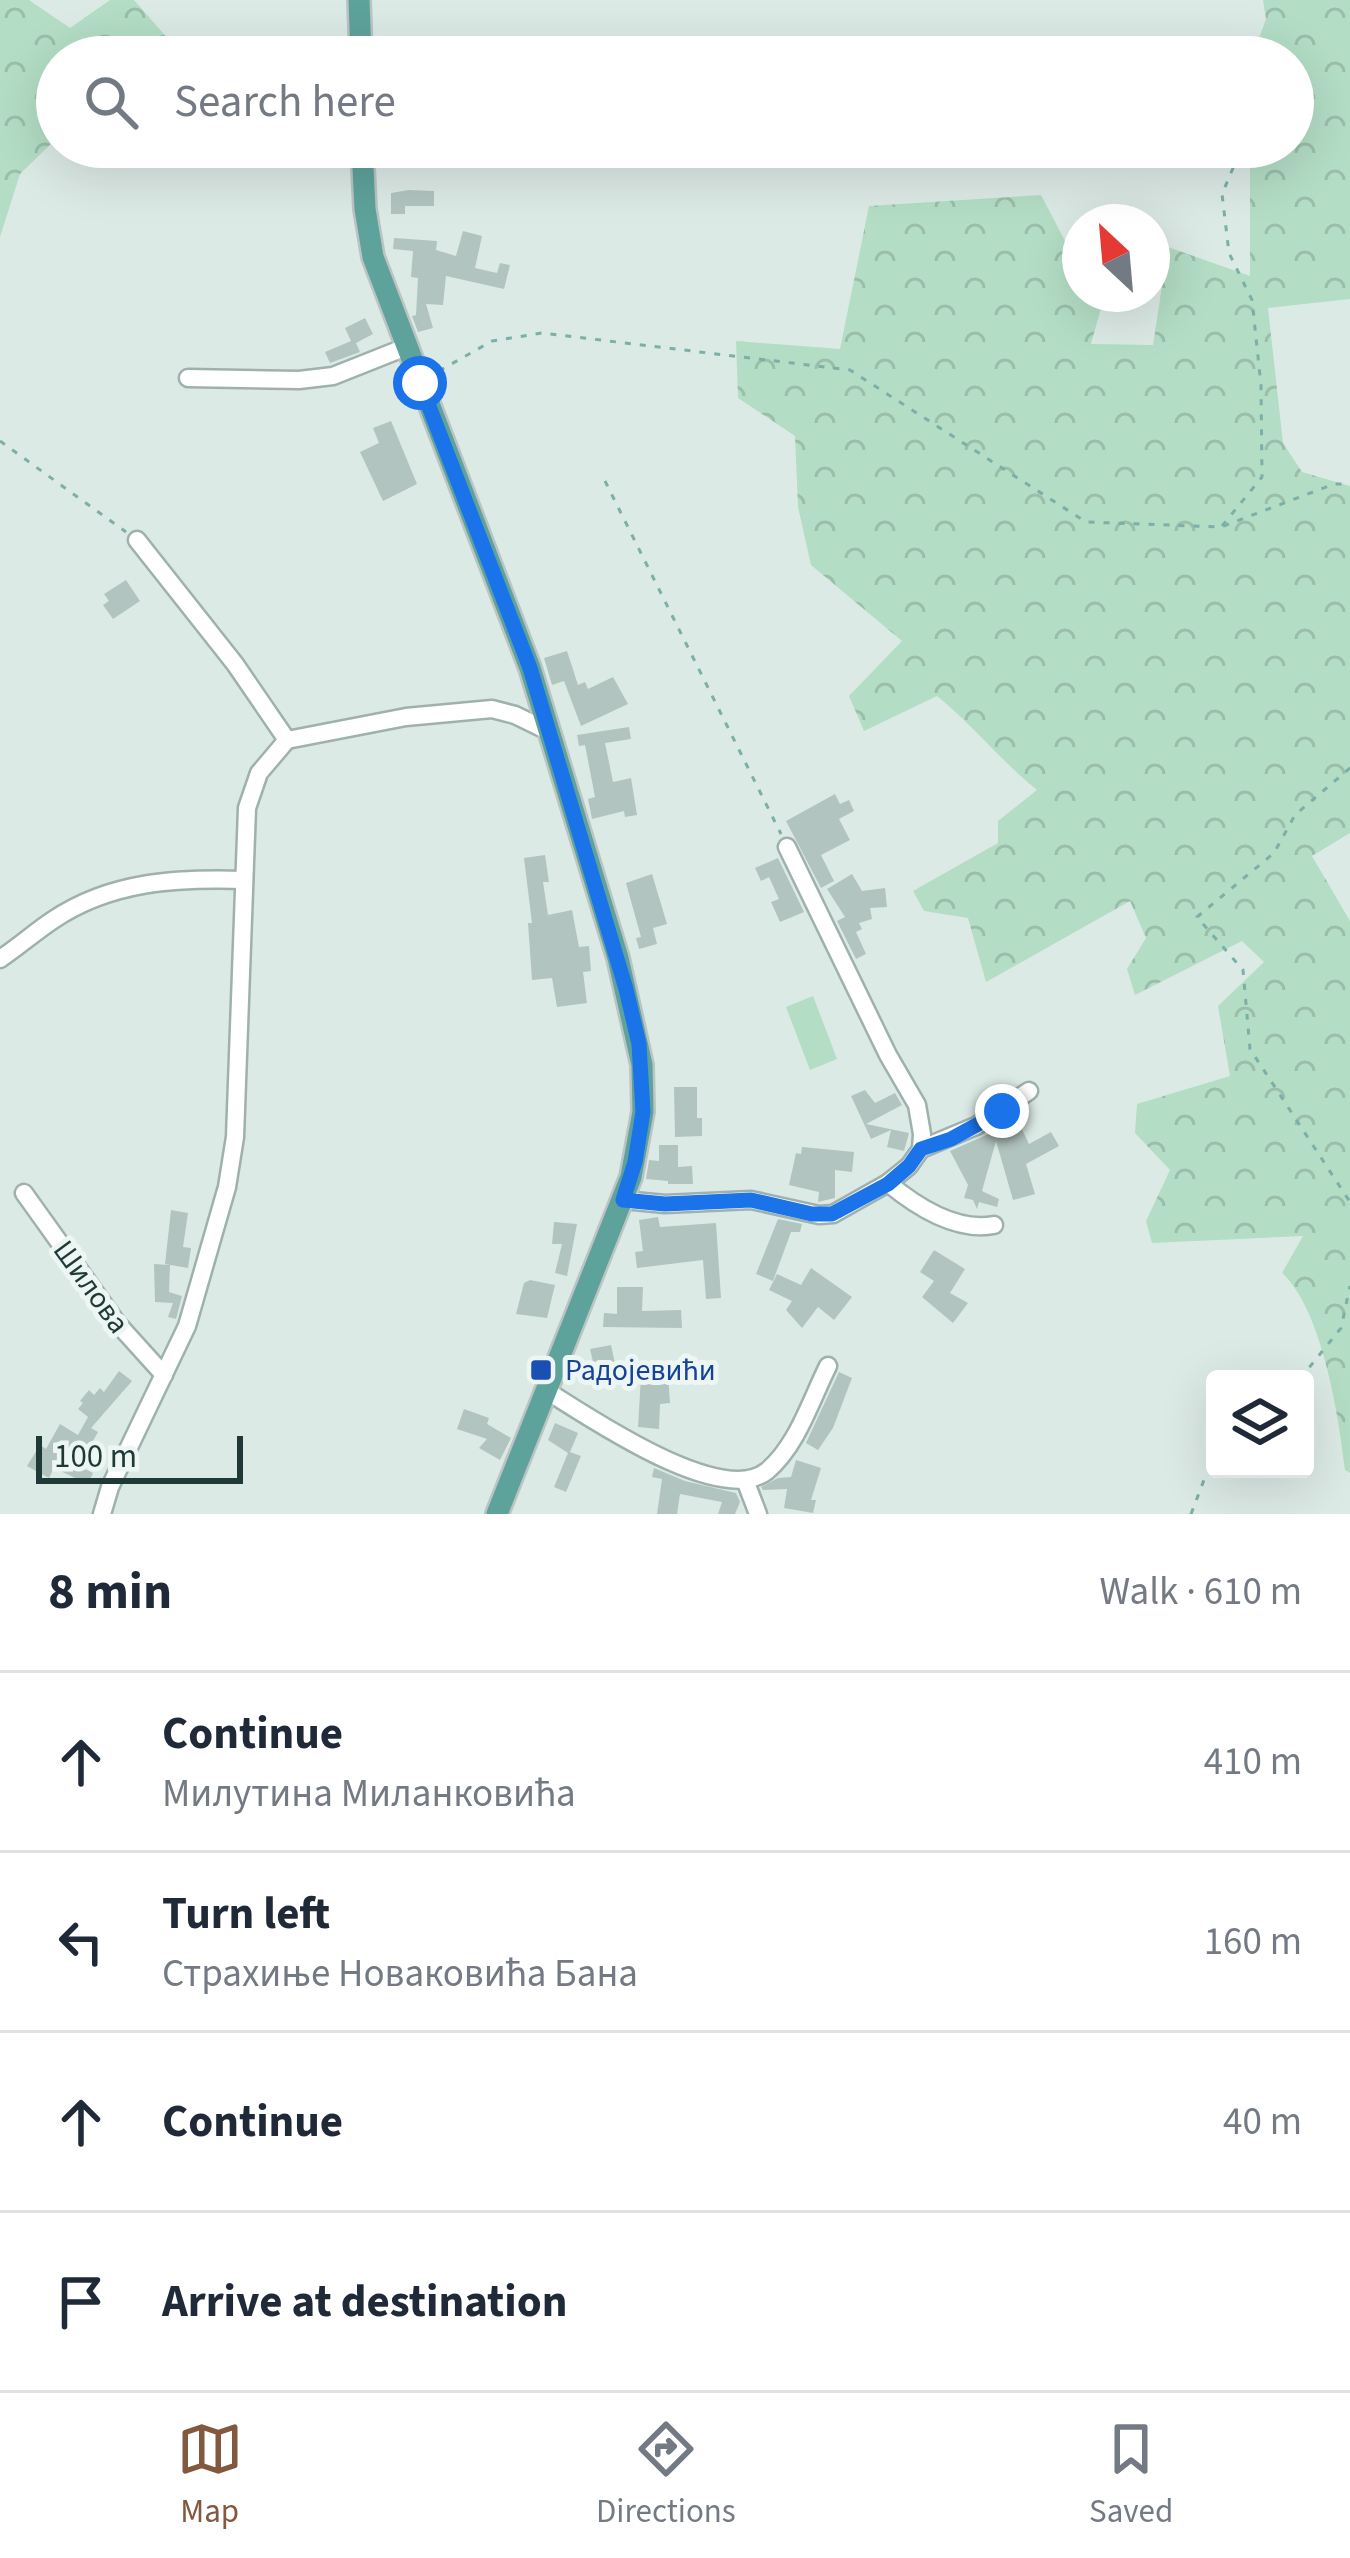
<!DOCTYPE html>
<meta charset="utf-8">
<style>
body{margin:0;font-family:"Source Sans 3",sans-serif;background:#f6f6f7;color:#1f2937}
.controls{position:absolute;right:36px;bottom:36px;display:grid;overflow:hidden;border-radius:12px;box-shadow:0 12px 48px #0002}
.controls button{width:108px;height:108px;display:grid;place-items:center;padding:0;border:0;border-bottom:3px solid #e0e1e3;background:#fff;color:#1f2937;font:60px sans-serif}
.compass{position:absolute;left:1062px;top:204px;width:108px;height:108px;border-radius:50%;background:#fff;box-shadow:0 12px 48px #0002;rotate:334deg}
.scale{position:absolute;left:36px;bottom:30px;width:207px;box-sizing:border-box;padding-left:12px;border:6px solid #1e3936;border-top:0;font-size:33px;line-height:42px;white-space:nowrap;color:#1e3936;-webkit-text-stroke:9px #edf6f3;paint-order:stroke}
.stop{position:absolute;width:36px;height:36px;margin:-27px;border:9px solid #1a73e8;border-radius:50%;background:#fff}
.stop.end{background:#1a73e8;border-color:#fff;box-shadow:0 3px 12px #0008}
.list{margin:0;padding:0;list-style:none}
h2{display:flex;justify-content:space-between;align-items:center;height:156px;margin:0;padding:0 48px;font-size:51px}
h2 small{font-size:39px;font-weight:400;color:#747a83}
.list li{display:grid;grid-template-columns:78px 1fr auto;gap:36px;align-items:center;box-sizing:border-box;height:180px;padding:0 48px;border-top:3px solid #e0e1e3}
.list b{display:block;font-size:45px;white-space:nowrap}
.list p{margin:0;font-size:39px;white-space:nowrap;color:#747a83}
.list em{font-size:39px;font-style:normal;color:#747a83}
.icon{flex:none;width:66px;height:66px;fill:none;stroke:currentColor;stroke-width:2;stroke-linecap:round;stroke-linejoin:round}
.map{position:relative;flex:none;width:1350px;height:1514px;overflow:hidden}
.search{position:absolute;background:#fff;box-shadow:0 12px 48px #0002;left:36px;right:36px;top:36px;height:132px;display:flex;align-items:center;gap:30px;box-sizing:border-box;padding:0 42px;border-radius:66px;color:#747a83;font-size:45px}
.sheet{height:876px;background:#fff}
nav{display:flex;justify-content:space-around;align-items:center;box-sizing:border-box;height:168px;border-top:3px solid #e0e1e3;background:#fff;font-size:33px;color:#747a83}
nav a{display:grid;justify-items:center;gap:6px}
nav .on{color:#82583f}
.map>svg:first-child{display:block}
</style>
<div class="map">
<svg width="1350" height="1514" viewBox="0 0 1350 1514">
<defs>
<pattern id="forest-crowns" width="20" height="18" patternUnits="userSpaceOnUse" patternTransform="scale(3)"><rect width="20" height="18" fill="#b3ddc5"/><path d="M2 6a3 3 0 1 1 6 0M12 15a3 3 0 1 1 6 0" fill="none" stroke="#9abeaa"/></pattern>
</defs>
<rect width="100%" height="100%" fill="#dceae6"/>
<g fill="url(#forest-crowns)">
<path d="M0,0H29L70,28L110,0H134L184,57H57V138L20,174L0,237Z"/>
<path d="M1263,0H1350V299L1268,308L1283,443L1302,472L1350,486V833L1312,856L1350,921V1473L1345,1470C1339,1417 1322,1309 1282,1273L1303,1236L1152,1243L1146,1221L1170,1170L1135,1133L1137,1104L1230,1076L1218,1006L1264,962L1242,941L1135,995L1127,969L1146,938L1130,901L986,982L968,918L924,911L913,891L998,843V821L1037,790C1001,761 973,725 937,696L864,731L849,696L902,641L811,565L798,507L795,436L738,398L736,341L840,349L869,206L1041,195L1074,258L1080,257V294H1105L1091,344L1153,345L1168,247L1250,276V147H1293V57H1252L1266,19Z"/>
</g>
<path fill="#b3ddc5" d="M813,996L837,1059L810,1070L786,1007Z"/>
<g fill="#b2c4bf">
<path d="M409,190L434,191V206H405V214H391V193Z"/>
<path d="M463,231L482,236L475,268L497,273L500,263L510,265L504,289L446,276L443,305L426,304L433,328L418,332L412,316L416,315L418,278L411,277L413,251L393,249L394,238L437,241L436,250L456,256Z"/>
<path d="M365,318L373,334L356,343L360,352L330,363L325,352L351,341L345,328Z"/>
<path d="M391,421L417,484L383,501L360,452L379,443L373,428Z"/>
<path d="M126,580L140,601L113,619L103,605L109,601L104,594Z"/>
<path d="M567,651L578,685L585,682L588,689L613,677L628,704L581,726L564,681L552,685L544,658Z"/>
<path d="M629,727L631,739L605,743L613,782L631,778L637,815L625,817L624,811L592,819L588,799L595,797L585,745L579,746L577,735Z"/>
<path d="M835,794L840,804L849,800L854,811L839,819L850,840L821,855L834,881L821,888L786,821Z"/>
<path d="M545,855L549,882H543L548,915L572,910L579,947L589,946L591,971L583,972L587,1003L557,1007L552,978L532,980L528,923H532L524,858Z"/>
<path d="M778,858L804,912L780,922L771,902L779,899L769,877L761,881L755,868Z"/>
<path d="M652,874L667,924L653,928L657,944L639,949L636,938L641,937L626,883Z"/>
<path d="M852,874L862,891L885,888L887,907L870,908L872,919L859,923L862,929L856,932L866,954L856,959L837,921L845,917L827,889Z"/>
<path d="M674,1087H697V1118H702V1136L675,1137Z"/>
<path d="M865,1090L875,1103L895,1093L902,1105L866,1124L909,1133L904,1151L887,1147L891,1130L871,1139L851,1096Z"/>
<path d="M1018,1121L1029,1144L1051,1132L1059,1146L1026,1164L1035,1194L1013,1200L996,1141L982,1191L999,1199L997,1207L979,1202L977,1209L973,1200L964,1198L968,1185L950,1151Z"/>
<path d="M659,1145H678V1167L692,1166L693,1184H668V1181L646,1179L649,1160L659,1161Z"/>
<path d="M802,1147L854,1152L852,1172L835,1170V1198L818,1202L819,1192L789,1185L796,1153L801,1154Z"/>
<path d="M171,1210L188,1213L183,1247L191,1248L188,1268L165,1264Z"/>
<path d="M658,1217L660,1227L716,1223L721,1298L706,1299L703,1260L637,1268L635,1252L643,1251L639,1220Z"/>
<path d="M778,1219L802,1224L800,1232H791L773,1281L756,1274Z"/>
<path d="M554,1222L577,1224L567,1276L555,1273L562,1244H552Z"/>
<path d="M934,1250L965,1269L950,1293L968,1303L953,1323L922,1297L934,1281L920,1272Z"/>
<path d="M154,1264L170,1265L169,1292L182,1296L176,1319L168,1317L173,1303L155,1302Z"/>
<path d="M811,1268L852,1297L834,1320L818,1307L802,1328L786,1310L792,1301L769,1290L777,1274L801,1285Z"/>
<path d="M530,1280L555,1285L547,1318L516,1314L524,1283Z"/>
<path d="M617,1287H643L642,1311L681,1310L682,1328L603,1327L604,1313L617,1314Z"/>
<path d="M611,1345L618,1378L598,1383L590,1349Z"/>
<path d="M119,1371L132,1381L91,1428L98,1432L79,1466L93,1473L88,1484L54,1468L49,1478L27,1466L40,1445L46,1449L60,1424L78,1435L88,1417L78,1409L83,1403L80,1401L89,1390L94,1395L100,1388L104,1392Z"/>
<path d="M839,1372L852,1378L833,1428L818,1450L806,1443Z"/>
<path d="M668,1374L670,1403L660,1404L659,1429L638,1427L641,1376Z"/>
<path d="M464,1409L489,1418L487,1424L511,1438L500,1460L479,1448L487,1439L457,1429Z"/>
<path d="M555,1423L578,1433L570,1452L581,1456L566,1492L554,1487L568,1453L548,1440Z"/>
<path d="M796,1460L821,1468L811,1500H816L813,1513L784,1508L787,1489L763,1490L761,1487L778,1478L791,1477Z"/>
<path d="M654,1468L685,1481L736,1493L740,1502L735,1514H718L722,1502L680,1494L677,1514H657L662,1479L652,1477Z"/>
</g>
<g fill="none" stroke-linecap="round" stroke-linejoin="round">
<defs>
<g id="minor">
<path d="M188,378L299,380L333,376L406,347"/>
<path d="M137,540L235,664L287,740"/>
<path d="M287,740L406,717L492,709L515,715L550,732"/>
<path d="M0,959C18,947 35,932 53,920C111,881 176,878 244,880"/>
<path d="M921,1149L976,1126L1029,1091"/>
<path d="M888,1183C917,1207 956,1232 994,1225"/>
<path d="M24,1193L117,1323L164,1375"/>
<path d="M623,1200L665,1204L751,1200L819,1215L833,1214L888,1183L909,1166L921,1149L922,1134L917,1105L888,1055L787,847"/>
<path d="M547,1391C589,1417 721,1508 767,1471C797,1446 811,1400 828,1366"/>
<path d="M745,1480L758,1514"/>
<path d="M102,1514L110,1487L187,1326L227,1187L235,1137L247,808L259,773L287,740"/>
</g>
<g id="major">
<path d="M359,0L361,57"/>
<path d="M362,147L365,209L373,257L530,668L618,958L642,1065L643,1112L631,1177L497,1514"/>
</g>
</defs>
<use href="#minor" stroke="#9fb1ae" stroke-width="21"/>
<use href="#major" stroke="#bcc4c3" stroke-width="26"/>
<g stroke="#7bafa7" stroke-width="3" stroke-dasharray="6 9" stroke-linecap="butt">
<path d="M1256,46L1257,57"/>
<path d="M439,371L492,341L542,333L850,370L1086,522L1221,527L1334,484H1350"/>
<path d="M0,441L126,532"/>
<path d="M605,481L781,834"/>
<path d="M1222,526L1262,477L1261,385L1252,300L1229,253L1222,194L1242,147"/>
<path d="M1350,768L1295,815L1274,853L1197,917L1243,970L1250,1049L1350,1202"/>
<path d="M1300,1379L1341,1328L1350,1286"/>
<path d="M1191,1514L1204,1480L1217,1469"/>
</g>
<use href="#minor" stroke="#fff" stroke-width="16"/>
<use href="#major" stroke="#5ea29c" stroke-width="21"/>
</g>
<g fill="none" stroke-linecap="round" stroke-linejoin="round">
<path stroke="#1a73e8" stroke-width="15" d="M420,383L530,668L626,989L639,1044L643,1112L635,1162L623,1200L665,1204L751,1200L812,1214H832L888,1184L909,1166L921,1149L951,1139L1002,1111"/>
</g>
<rect fill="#1a4fb4" stroke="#edf6f3" stroke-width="4.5" x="529" y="1358" width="24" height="24" rx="6"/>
<g text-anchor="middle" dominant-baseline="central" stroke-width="10" stroke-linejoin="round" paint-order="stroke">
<g font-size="30" fill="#1e3936" stroke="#edf6f3">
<text transform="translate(91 1287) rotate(54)">Шилова</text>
</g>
<g font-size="30" fill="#164399" stroke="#edf6f3" text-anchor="start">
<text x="565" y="1370">Радојевићи</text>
</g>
</g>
</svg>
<div class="controls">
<button><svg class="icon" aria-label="layers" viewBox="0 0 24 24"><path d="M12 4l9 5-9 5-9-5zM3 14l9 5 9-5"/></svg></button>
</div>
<svg class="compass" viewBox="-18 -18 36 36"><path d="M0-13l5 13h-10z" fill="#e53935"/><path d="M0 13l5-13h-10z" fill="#747a83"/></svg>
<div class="scale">100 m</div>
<div class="stop" style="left:420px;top:383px"></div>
<div class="stop end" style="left:1002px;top:1111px"></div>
<div class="search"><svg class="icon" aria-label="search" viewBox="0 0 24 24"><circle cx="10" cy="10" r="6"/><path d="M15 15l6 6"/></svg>Search here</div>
</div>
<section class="sheet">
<h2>8 min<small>Walk · 610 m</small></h2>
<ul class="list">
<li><svg class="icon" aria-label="ahead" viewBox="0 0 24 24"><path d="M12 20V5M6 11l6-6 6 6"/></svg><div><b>Continue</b><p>Милутина Миланковића</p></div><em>410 m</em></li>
<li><svg class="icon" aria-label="left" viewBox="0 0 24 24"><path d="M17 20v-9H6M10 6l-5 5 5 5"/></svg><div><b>Turn left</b><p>Страхиње Новаковића Бана</p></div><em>160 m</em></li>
<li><svg class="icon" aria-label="ahead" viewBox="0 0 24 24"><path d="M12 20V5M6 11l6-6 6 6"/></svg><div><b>Continue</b></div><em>40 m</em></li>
<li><svg class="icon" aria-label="arrive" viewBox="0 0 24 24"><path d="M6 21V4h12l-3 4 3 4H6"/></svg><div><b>Arrive at destination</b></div></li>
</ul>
</section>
<nav>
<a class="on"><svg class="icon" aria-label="map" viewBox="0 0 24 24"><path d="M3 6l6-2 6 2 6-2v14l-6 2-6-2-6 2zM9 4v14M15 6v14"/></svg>Map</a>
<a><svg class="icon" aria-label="directions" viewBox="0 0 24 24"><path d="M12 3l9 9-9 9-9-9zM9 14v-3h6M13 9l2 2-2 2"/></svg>Directions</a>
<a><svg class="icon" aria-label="saved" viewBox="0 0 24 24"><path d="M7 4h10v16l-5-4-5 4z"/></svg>Saved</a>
</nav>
